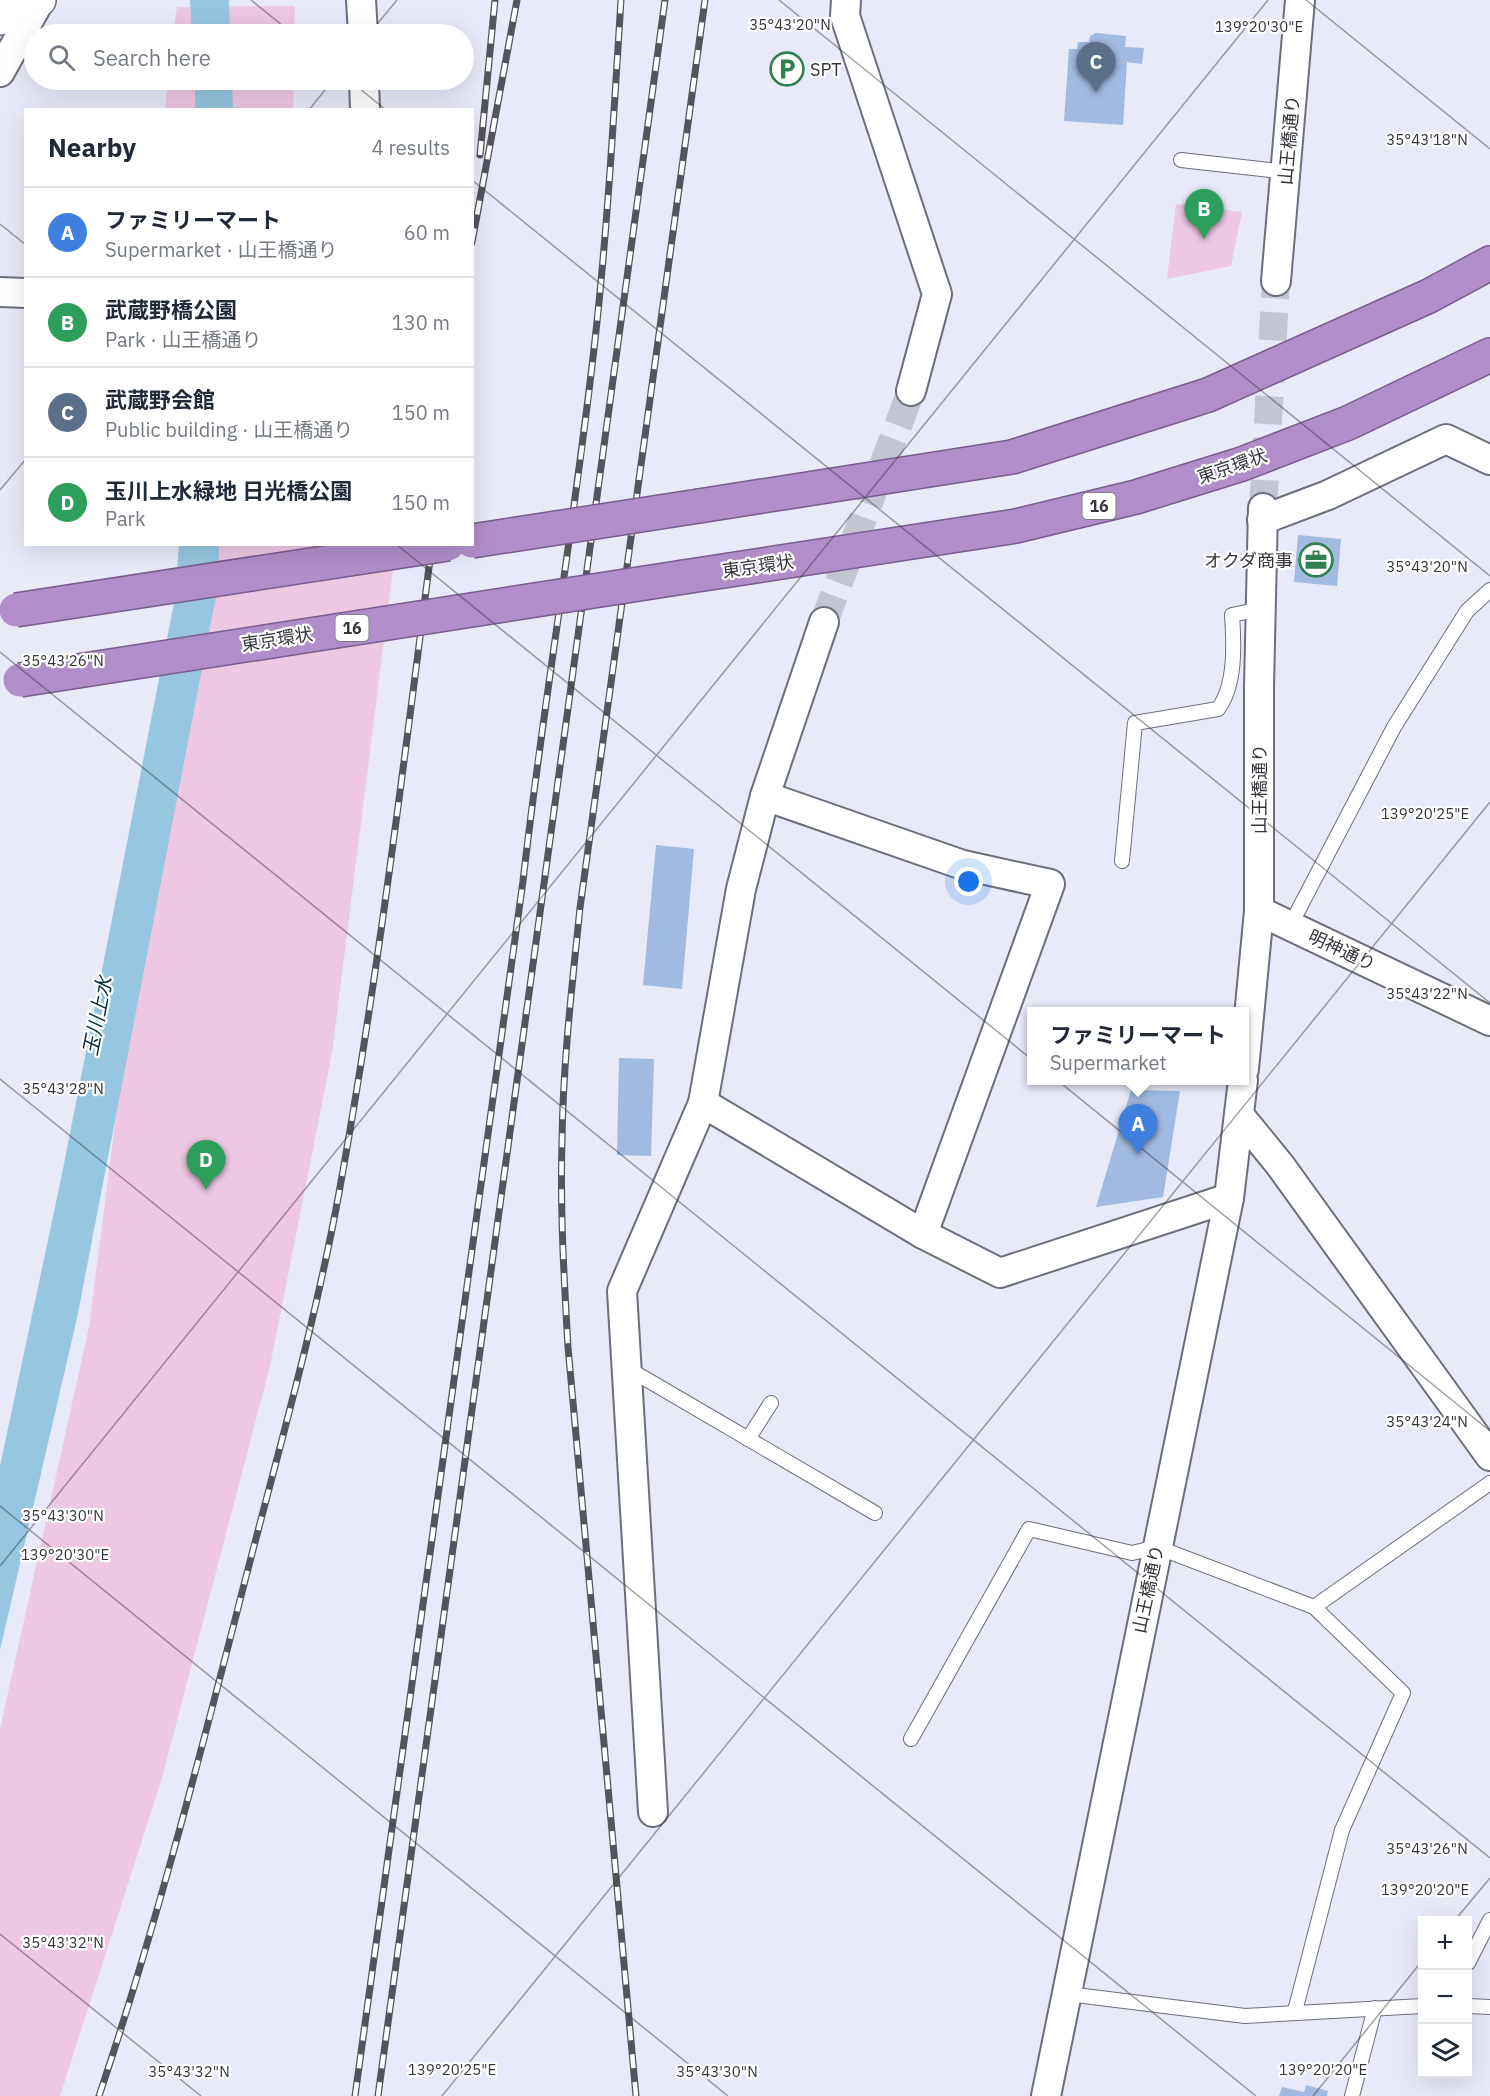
<!DOCTYPE html>
<meta charset="utf-8">
<style>
body{margin:0;font-family:"IBM Plex Sans","Noto Sans JP",sans-serif;background:#f6f6f7;color:#1f2937}
.controls{position:absolute;right:18px;bottom:18px;display:grid;overflow:hidden;border-radius:0px;box-shadow:0 6px 24px #0002}
.controls button{width:54px;height:54px;display:grid;place-items:center;padding:0;border:0;border-bottom:2px solid #e0e1e3;background:#fff;color:#1f2937;font:30px sans-serif}
.you{position:absolute;left:969px;top:882px;width:21px;height:21px;margin:-15px;border:4px solid #fff;border-radius:50%;background:#1a73e8;box-shadow:0 0 0 9px #1a73e833}
.badge{display:grid;place-items:center;width:39px;height:39px;border-radius:50%;background:#0f766e;color:#fff;font-size:20px;font-weight:700}
.pin{position:absolute;translate:-50% -50px;filter:drop-shadow(0 2px 3px #0008)}
.pin::after{content:'';position:absolute;top:32px;width:21px;height:18px;background:inherit;clip-path:polygon(0 0,100% 0,50% 100%)}
.popup{position:absolute;left:1027px;top:1007px;width:222px;height:78px;box-sizing:border-box;display:grid;place-content:center;border-radius:0px;background:#fff;filter:drop-shadow(0 2px 4px #0005);font-size:20px;white-space:nowrap;color:#747a83}
.popup b{font-size:22px;color:#1f2937}
.popup::after{content:'';position:absolute;left:50%;top:100%;margin-left:-12px;border:12px solid transparent;border-top-color:#fff}
.list{margin:0;padding:0;list-style:none}
h2{display:flex;justify-content:space-between;align-items:center;height:78px;margin:0;padding:0 24px;font-size:26px}
h2 small{font-size:20px;font-weight:400;color:#747a83}
.list li{display:grid;grid-template-columns:39px 1fr auto;gap:18px;align-items:center;box-sizing:border-box;height:90px;padding:0 24px;border-top:2px solid #e0e1e3}
.list b{display:block;font-size:22px;white-space:nowrap}
.list p{margin:0;font-size:20px;white-space:nowrap;color:#747a83}
.list em{font-size:20px;font-style:normal;color:#747a83}
.icon{flex:none;width:33px;height:33px;fill:none;stroke:currentColor;stroke-width:2;stroke-linecap:round;stroke-linejoin:round}
.map{position:relative;flex:none;width:1490px;height:2096px;overflow:hidden}
.search{position:absolute;background:#fff;box-shadow:0 6px 24px #0002;left:24px;top:24px;width:450px;height:66px;display:flex;align-items:center;gap:15px;box-sizing:border-box;padding:0 21px;border-radius:33px;color:#747a83;font-size:22px}
.panel{position:absolute;background:#fff;box-shadow:0 6px 24px #0002;left:24px;top:108px;width:450px;height:438px;border-radius:0px}
.map>svg:first-child{display:block}
</style>
<div class="map">
<svg width="1490" height="2096" viewBox="0 0 1490 2096">
<rect width="100%" height="100%" fill="#e8e9f9"/>
<g fill="#eec7e3">
<path d="M295,6L294,34H173L177,7Z"/>
<path d="M168,80H294L293,109L165,110Z"/>
<path d="M1176,204L1242,212L1231,266L1167,279Z"/>
<path d="M189,545H396L332,1053L270,1366L162,1778L60,2096H0V1729L89,1327Z"/>
</g>
<g fill="#96c6e0">
<path d="M190,0H229L230,34H192Z"/>
<path d="M195,80H232L233,109H195Z"/>
<path d="M179,545H219L218,586L77,1318L0,1650V1466L61,1179L175,598Z"/>
</g>
<g fill="#a0bae1">
<path d="M1096,33L1126,36L1125,47L1144,48L1142,64L1127,62L1123,125L1064,121L1069,49H1077L1078,42H1089L1090,36Z"/>
<path d="M1298,535L1341,539L1337,586L1294,582Z"/>
<path d="M656,845L694,849L682,989L643,985Z"/>
<path d="M619,1058L654,1059L651,1156L617,1155Z"/>
<path d="M1131,1090L1180,1091L1163,1197L1096,1207Z"/>
<path d="M1306,2085L1328,2091L1327,2096H1279L1282,2087L1304,2092Z"/>
</g>
<g fill="none" stroke-linecap="round" stroke-linejoin="round">
<g stroke="#c4c5d3" stroke-width="28" stroke-dasharray="28 14" stroke-linecap="butt">
<path d="M1263,508L1276,281"/>
<path d="M824,622L911,391"/>
</g>
<defs>
<g id="service">
<path d="M1181,160L1287,172"/>
<path d="M1122,861L1135,723L1218,709C1236,685 1234,644 1232,615L1260,609"/>
<path d="M1290,926L1394,727L1467,611L1490,590"/>
<path d="M627,1368L875,1513"/>
<path d="M748,1439L771,1403"/>
<path d="M1314,1607L1490,1483"/>
<path d="M911,1739L1029,1529L1132,1553L1157,1547L1314,1607L1403,1693L1342,1830L1295,2011"/>
<path d="M1468,1963L1490,1920"/>
<path d="M1068,1994L1245,2016L1422,2006"/>
<path d="M1468,2006L1490,2007"/>
<path d="M1352,2096L1375,2008"/>
</g>
<g id="minor">
<path d="M361,0L363,34"/>
<path d="M846,0L845,16L937,294L911,391"/>
<path d="M0,72L40,0"/>
<path d="M364,80L365,110"/>
<path d="M1276,281L1300,0"/>
<path d="M0,292L26,293"/>
<path d="M1262,520L1328,495L1446,439L1490,460"/>
<path d="M765,796L963,865L1050,884L923,1234"/>
<path d="M1259,911L1490,1021"/>
<path d="M1244,1069L1259,911V687L1263,508"/>
<path d="M703,1103L741,889L765,796L824,622"/>
<path d="M1240,1116L1280,1165L1490,1456"/>
<path d="M653,1812L622,1291L703,1103L923,1234L1000,1273L1229,1198"/>
<path d="M1046,2096L1229,1198L1243,1080"/>
</g>
<path id="tertiary" d="M0,18L39,0"/>
<g id="trunk">
<path d="M699,506L1012,457L1208,395L1429,296L1490,263"/>
<path d="M684,577L1016,526L1136,497L1242,464L1348,423L1490,355"/>
</g>
</defs>
<use href="#service" stroke="#6d6e7c" stroke-width="16"/>
<use href="#minor" stroke="#6d6e7c" stroke-width="32"/>
<use href="#tertiary" stroke="#6d6e7c" stroke-width="36"/>
<use href="#trunk" stroke="#795d8f" stroke-width="36"/>
<use href="#service" stroke="#fff" stroke-width="14"/>
<use href="#minor" stroke="#fff" stroke-width="28"/>
<use href="#tertiary" stroke="#fff" stroke-width="33"/>
<use href="#trunk" stroke="#b08eca" stroke-width="33"/>
<defs>
<g id="rail">
<path d="M480,155L495,0"/>
<path d="M472,242L517,0"/>
<path d="M99,2096C153,1936 195,1775 237,1612C272,1473 313,1335 339,1193C378,978 404,761 432,544"/>
<path d="M355,2096L523,881C544,697 576,515 596,331C608,221 614,110 621,0"/>
<path d="M378,2096L665,0"/>
<path d="M636,2096L568,1347C564,1278 560,1210 562,1141C563,1063 572,986 580,908L705,0"/>
</g>
</defs>
<use href="#rail" stroke="#54555c" stroke-width="7"/>
<use href="#rail" stroke="#fff" stroke-width="4.5" stroke-dasharray="14" stroke-linecap="butt"/>
<defs>
<g id="trunk-bridge">
<path d="M472,541L699,506"/>
<path d="M16,610L448,544"/>
<path d="M20,680L684,577"/>
</g>
</defs>
<use href="#trunk-bridge" stroke="#795d8f" stroke-width="36" stroke-linecap="butt"/>
<use href="#trunk-bridge" stroke="#b08eca" stroke-width="33"/>
</g>
<path fill="none" stroke="#35363c" stroke-width="1.5" stroke-opacity="0.45" d="M251,0L293,34M779,0L1490,576M1306,0L1490,149M369,34L397,0M349,80L386,110M309,110L333,80M472,180L1490,1003M0,224L26,245M0,490L26,459M396,544L1490,1431M0,652L1490,1858M0,1079L1256,2096M0,1506L728,2096M0,1566L1268,0M1455,1920L1490,1878M0,1934L201,2096M442,2096L1490,802M1313,2096L1422,1961"/>
<defs>
<symbol id="parking-ring" viewBox="-11 -11 22 22"><circle r="9.5" fill="#fff" stroke="#2f7f4f" stroke-width="1.5"/><path d="M-3.5-5.5H1a3.5 3.5 0 0 1 0 7H-1V5.5H-3.5ZM-1-3.4V-.6H.8a1.4 1.4 0 0 0 0-2.8Z" fill="#2f7f4f"/></symbol>
<symbol id="office-ring" viewBox="-11 -11 22 22"><circle r="9.5" fill="#fff" stroke="#2f7f4f" stroke-width="1.5"/><path d="M-6-3h4V-5.5h4V-3h4V5H-6ZM-1-4.5V-3h2v-1.5ZM-6 0V1H6V0Z" fill="#2f7f4f"/></symbol>
</defs>
<g fill-rule="evenodd">
<use href="#parking-ring" x="768" y="50" width="38" height="38"/>
<use href="#office-ring" x="1297" y="541" width="38" height="38"/>
</g>
<g text-anchor="middle" dominant-baseline="central" stroke-width="4.5" stroke-linejoin="round" paint-order="stroke">
<g fill="#fff" stroke="#727276" stroke-width="1.5">
<rect x="1082.5" y="493" width="33" height="26" rx="4.5"/>
<rect x="335.5" y="615" width="33" height="26" rx="4.5"/>
</g>
<g font-size="16" font-weight="bold" fill="#35363c">
<text x="1099" y="506">16</text>
<text x="352" y="628">16</text>
</g>
<g font-size="18" fill="#35363c" stroke="#fff" text-anchor="start">
<text x="810" y="69">SPT</text>
<text x="1293" y="560" text-anchor="end">オクダ商事</text>
</g>
<g font-size="18" fill="#35363c" stroke="#fff">
<text transform="translate(1289 140) rotate(-85)">山王橋通り</text>
<text transform="translate(1232 466) rotate(-19)">東京環状</text>
<text transform="translate(758 566) rotate(-8)">東京環状</text>
<text transform="translate(277 639) rotate(-9)">東京環状</text>
<text transform="translate(1259 789) rotate(-90)">山王橋通り</text>
<text transform="translate(1342 950) rotate(25)">明神通り</text>
<text transform="translate(1148 1589) rotate(-78)">山王橋通り</text>
</g>
<g font-size="20" font-style="italic" fill="#053143" stroke="#fff">
<text transform="translate(97 1016) rotate(-79)">玉川上水</text>
</g>
</g>
<g font-size="15" text-anchor="middle" fill="#35363c" stroke="#fff" stroke-width="4.5" stroke-linejoin="round" paint-order="stroke">
<text x="790" y="30">35°43'20"N</text>
<text x="1259" y="32">139°20'30"E</text>
<text x="1427" y="145">35°43'18"N</text>
<text x="1427" y="572">35°43'20"N</text>
<text x="63" y="666">35°43'26"N</text>
<text x="1425" y="819">139°20'25"E</text>
<text x="1427" y="999">35°43'22"N</text>
<text x="63" y="1094">35°43'28"N</text>
<text x="1427" y="1427">35°43'24"N</text>
<text x="63" y="1521">35°43'30"N</text>
<text x="65" y="1560">139°20'30"E</text>
<text x="1427" y="1854">35°43'26"N</text>
<text x="1425" y="1895">139°20'20"E</text>
<text x="63" y="1948">35°43'32"N</text>
<text x="452" y="2075">139°20'25"E</text>
<text x="1323" y="2075">139°20'20"E</text>
<text x="189" y="2077">35°43'32"N</text>
<text x="717" y="2077">35°43'30"N</text>
</g>
</svg>
<div class="controls">
<button>+</button>
<button>−</button>
<button><svg class="icon" aria-label="layers" viewBox="0 0 24 24"><path d="M12 4l9 5-9 5-9-5zM3 14l9 5 9-5"/></svg></button>
</div>
<div class="you"></div>
<div class="pin badge" style="left:1138px;top:1154px;background:#3f7fe0">A</div>
<div class="popup"><b>ファミリーマート</b>Supermarket</div>
<div class="pin badge" style="left:1204px;top:239px;background:#2e9e5b">B</div>
<div class="pin badge" style="left:1096px;top:92px;background:#5c6f8a">C</div>
<div class="pin badge" style="left:206px;top:1190px;background:#2e9e5b">D</div>
<div class="search"><svg class="icon" aria-label="search" viewBox="0 0 24 24"><circle cx="10" cy="10" r="6"/><path d="M15 15l6 6"/></svg>Search here</div>
<section class="panel">
<h2>Nearby<small>4 results</small></h2>
<ul class="list">
<li><span class="badge" style="background:#3f7fe0">A</span><div><b>ファミリーマート</b><p>Supermarket · 山王橋通り</p></div><em>60 m</em></li>
<li><span class="badge" style="background:#2e9e5b">B</span><div><b>武蔵野橋公園</b><p>Park · 山王橋通り</p></div><em>130 m</em></li>
<li><span class="badge" style="background:#5c6f8a">C</span><div><b>武蔵野会館</b><p>Public building · 山王橋通り</p></div><em>150 m</em></li>
<li><span class="badge" style="background:#2e9e5b">D</span><div><b>玉川上水緑地 日光橋公園</b><p>Park</p></div><em>150 m</em></li>
</ul>
</section>
</div>
